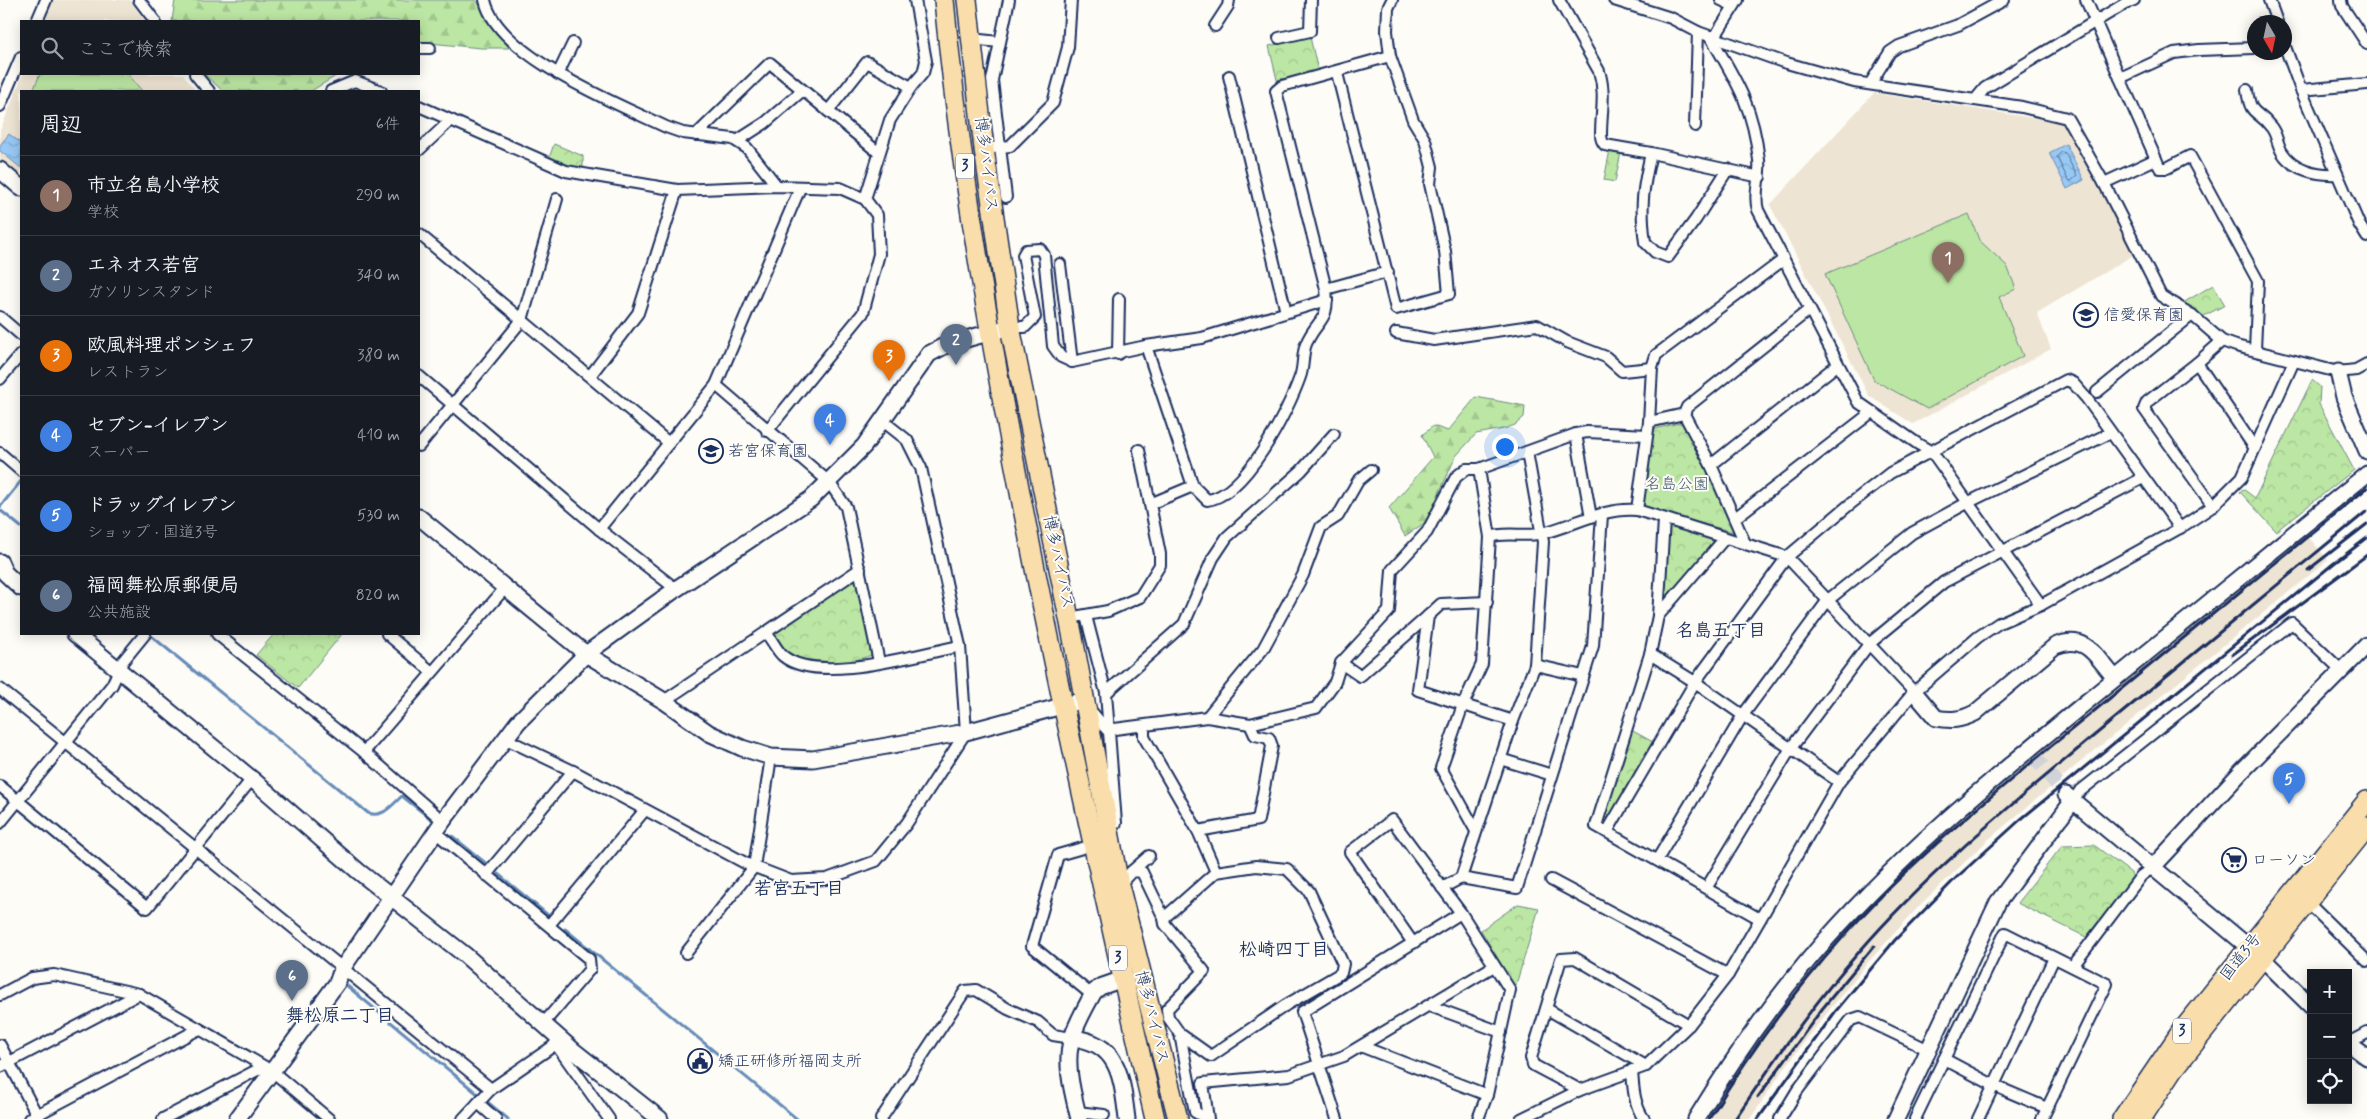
<!DOCTYPE html>
<html lang="ja">
<meta charset="utf-8">
<style>
body{margin:0;font-family:Mynerve,"Klee One",sans-serif;background:#242831;color:#f1f3f6}
.controls{position:absolute;right:15px;bottom:15px;display:grid;overflow:hidden;border-radius:0px;box-shadow:0 2px 12px #0003}
.controls button{width:45px;height:45px;display:grid;place-items:center;padding:0;border:0;border-bottom:1px solid #363941;background:#171b24;color:#f1f3f6;font:25px sans-serif}
.compass{position:absolute;left:2247px;top:15px;width:45px;height:45px;border-radius:50%;background:#171b24;box-shadow:0 2px 12px #0003;rotate:171deg}
.you{position:absolute;left:1504px;top:446px;width:18px;height:18px;margin:-12px;border:4px solid #fff;border-radius:50%;background:#1a73e8;box-shadow:0 0 0 8px #1a73e833}
.badge{display:grid;place-items:center;width:32px;height:32px;border-radius:50%;background:#919bb2;color:#fff;font-size:16px;font-weight:700}
.pin{position:absolute;translate:-50% -41px;filter:drop-shadow(0 1px 2px #0008)}
.pin::after{content:'';position:absolute;top:26px;width:18px;height:15px;background:inherit;clip-path:polygon(0 0,100% 0,50% 100%)}
.list{margin:0;padding:0;list-style:none}
h2{display:flex;justify-content:space-between;align-items:center;height:65px;margin:0;padding:0 20px;font-size:21px}
h2 small{font-size:16px;font-weight:400;color:#9ea1a6}
.list li{display:grid;grid-template-columns:32px 1fr auto;gap:15px;align-items:center;box-sizing:border-box;height:80px;padding:0 20px;border-top:1px solid #363941}
.list b{display:block;font-size:19px;white-space:nowrap}
.list p{margin:0;font-size:16px;white-space:nowrap;color:#9ea1a6}
.list em{font-size:16px;font-style:normal;color:#9ea1a6}
.icon{flex:none;width:28px;height:28px;fill:none;stroke:currentColor;stroke-width:2;stroke-linecap:round;stroke-linejoin:round}
.map{position:relative;flex:none;width:2367px;height:1119px;overflow:hidden}
.search{position:absolute;background:#171b24;box-shadow:0 2px 12px #0003;left:20px;top:20px;width:400px;height:55px;display:flex;align-items:center;gap:12px;box-sizing:border-box;padding:0 18px;border-radius:0px;color:#9ea1a6;font-size:19px}
.panel{position:absolute;background:#171b24;box-shadow:0 2px 12px #0003;left:20px;top:90px;width:400px;height:545px;border-radius:0px}
.map>svg:first-child{display:block}
</style>
<div class="map">
<svg width="2367" height="1119" viewBox="0 0 2367 1119">
<defs>
<pattern id="forest-firs" width="22" height="20" patternUnits="userSpaceOnUse" patternTransform="scale(1.25)"><rect width="22" height="20" fill="#bce6a3"/><path d="M5 1l3.5 6h-7zM16 11l3.5 6h-7z" fill="#a1c68f"/></pattern>
<pattern id="park-crowns" width="20" height="18" patternUnits="userSpaceOnUse" patternTransform="scale(1.25)"><rect width="20" height="18" fill="#bce6a3"/><path d="M2 6a3 3 0 1 1 6 0M12 15a3 3 0 1 1 6 0" fill="none" stroke="#a1c68f"/></pattern>
<pattern id="water-waves" width="16" height="10" patternUnits="userSpaceOnUse" patternTransform="scale(1.25)"><rect width="16" height="10" fill="#98c9f4"/><path d="M0 5q4-4 8 0t8 0" fill="none" stroke="#82add4"/></pattern>
</defs>
<rect width="100%" height="100%" fill="#fdfcf7"/>
<filter id="ink" filterUnits="userSpaceOnUse"><feTurbulence type="fractalNoise" baseFrequency=".02" numOctaves="2"/><feDisplacementMap in="SourceGraphic" scale="10" xChannelSelector="R" yChannelSelector="G"/><feConvolveMatrix kernelMatrix="1 2 1 2 8 2 1 2 1" color-interpolation-filters="sRGB"/></filter>
<g filter="url(#ink)">
<g fill="#eee4d3">
<path d="M53,0H130L145,21H45Z"/>
<path d="M23,74H183L196,91H21V177L0,159V131Z"/>
<path d="M1874,93L2066,123L2135,254L2037,313L2051,349L1913,424L1869,396L1770,205Z"/>
<path d="M2305,533L2328,560L2077,765L1989,839L1922,903L1871,959L1826,1014L1783,1070L1750,1119H1705L1747,1055L1795,990L1838,937L1903,868L1963,813L2053,738Z"/>
</g>
<g fill="url(#forest-firs)" stroke="#6c8a80">
<path d="M175,0H476L509,48H481L419,42V21H172Z"/>
<path d="M204,74H339L311,91H223Z"/>
<path d="M1476,397L1525,406L1524,417L1515,425L1504,429L1476,434L1456,456L1426,522L1405,536L1389,508L1433,457L1422,435L1433,426L1448,431Z"/>
</g>
<g fill="url(#park-crowns)" stroke="#6c8a80">
<path d="M1310,37L1318,71L1277,80L1269,46Z"/>
<path d="M554,144L583,156V170L564,167L549,158Z"/>
<path d="M1610,150L1621,152L1615,182L1604,180Z"/>
<path d="M2213,285L2225,305L2202,317L2183,303Z"/>
<path d="M2312,380L2320,387L2319,404L2354,470L2276,531L2240,492L2243,489L2255,498Z"/>
<path d="M1679,423L1685,424L1731,520L1734,532L1648,510L1643,505L1642,497L1650,433L1655,429Z"/>
<path d="M1671,527L1713,540V544L1662,605L1666,531Z"/>
<path d="M853,579L858,580L872,655C859,659 844,665 831,666C812,667 776,655 775,632Z"/>
<path d="M274,634H342L298,688L256,655Z"/>
<path d="M1631,730L1653,742L1609,820L1603,818Z"/>
<path d="M2094,845L2131,873L2133,878L2086,937L2017,903L2062,846Z"/>
<path d="M1518,904L1539,908L1515,988L1481,930Z"/>
</g>
<g fill="#bce6a3" stroke="#6c8a80">
<path d="M40,74H128L142,91H33Z"/>
<path d="M1969,214L1979,240L2007,266L2016,289L1999,297L2023,356L1927,409L1874,380L1825,274Z"/>
</g>
<g fill="url(#water-waves)" stroke="#668bb8">
<path d="M9,134L21,143V168L0,151V145Z"/>
<path d="M2066,144L2084,180L2067,189L2049,153Z"/>
</g>
<g fill="none" stroke-linecap="round" stroke-linejoin="round">
<path stroke="#4d6d9a" stroke-width="1" d="M2062,152L2065,153L2077,176L2071,181L2068,180L2057,157Z"/>
<g stroke="#668bb8" stroke-width="3">
<path d="M0,507L21,481"/>
<path d="M0,510L21,527"/>
<path d="M149,634L368,813C383,818 391,806 402,796L431,819"/>
<path d="M452,836L488,865"/>
<path d="M498,874L549,916"/>
<path d="M565,929L797,1119"/>
<path d="M346,985L508,1119"/>
</g>
<path stroke="#d0d3d8" stroke-width="15" stroke-dasharray="15 8" stroke-linecap="butt" d="M2033,755L2066,795"/>
<defs>
<g id="street">
<path d="M139,0L155,21"/>
<path d="M485,0C497,56 618,104 666,127L683,133L733,139L747,148L777,186"/>
<path d="M1559,0L1599,71C1606,93 1601,112 1601,135C1601,140 1602,142 1605,145L1651,153L1760,177"/>
<path d="M1614,0L1671,18L1698,32L1783,62L1854,82L2022,107L2067,118L2104,183L2161,296L2192,315L2222,341L2236,346L2338,372L2356,370L2367,364"/>
<path d="M1721,0L1734,6"/>
<path d="M2086,0L2120,78"/>
<path d="M2269,0L2277,22"/>
<path d="M2341,0L2342,6L2367,44"/>
<path d="M37,21L46,0"/>
<path d="M1215,26L1228,6L1229,0"/>
<path d="M1710,36C1737,82 1753,106 1759,160C1761,177 1753,194 1758,210L1858,402L1918,444L1932,452L2041,605"/>
<path d="M1279,38L1310,31L1311,0"/>
<path d="M1714,38L1738,0"/>
<path d="M971,39L999,42"/>
<path d="M2284,44L2301,90L2359,224L2367,237"/>
<path d="M419,48H430"/>
<path d="M2254,48L2199,50L2174,53L2120,78L2160,168H2167L2190,156L2258,281L2255,350"/>
<path d="M1337,73L1396,309L1449,294L1445,251L1430,184L1432,167L1425,140L1413,120L1390,56L1387,31L1388,8L1392,0"/>
<path d="M195,74L209,91"/>
<path d="M558,74L573,43"/>
<path d="M1229,76L1286,312"/>
<path d="M1870,84L1890,52L1899,46L1958,25L2004,0"/>
<path d="M2247,90C2251,119 2257,108 2271,127C2277,134 2277,144 2282,152C2293,170 2317,175 2337,174"/>
<path d="M2301,90L2367,84"/>
<path d="M331,91L355,81L381,91"/>
<path d="M1975,100L1985,88L2126,3L2134,0"/>
<path d="M0,106L21,57"/>
<path d="M419,106L566,171L677,190L777,186L840,188L865,199L877,215L879,254L863,313L767,431"/>
<path d="M828,111L867,62L911,87"/>
<path d="M1695,126L1698,32"/>
<path d="M696,135L770,63L879,153"/>
<path d="M737,141L765,123L803,90"/>
<path d="M984,149L1010,146L1053,103L1068,47L1071,0"/>
<path d="M419,150L451,120"/>
<path d="M1651,153C1643,188 1640,206 1645,242L1655,252L1668,257L1696,219L1728,169"/>
<path d="M2104,183L2156,159"/>
<path d="M1006,197L992,80L1009,0"/>
<path d="M865,199L890,120L911,87L923,73L926,61L915,0"/>
<path d="M419,234L669,443"/>
<path d="M1060,264L1072,362"/>
<path d="M1326,289L1388,272"/>
<path d="M0,317L21,335"/>
<path d="M1010,327H1025L1035,317L1023,255L1026,250L1040,249L1044,255L1053,346L1061,357L1072,362L1146,346L1202,338L1327,300"/>
<path d="M1396,333L1434,340L1537,325L1567,342L1606,357L1622,371L1652,368"/>
<path d="M1146,346L1193,486L1150,504"/>
<path d="M1118,354L1119,299"/>
<path d="M2197,363L2254,447"/>
<path d="M419,376L599,529L676,589"/>
<path d="M590,376L638,313L677,190"/>
<path d="M0,379L21,354"/>
<path d="M716,385L829,482L846,507L879,662"/>
<path d="M2097,392L2192,315"/>
<path d="M1684,414L1687,407L1809,310"/>
<path d="M1649,422L1684,414L1711,465L1745,543"/>
<path d="M1576,434L1591,517"/>
<path d="M419,446L522,320L557,199"/>
<path d="M1527,452L1543,542L1535,665L1513,721L1461,878L1517,888L1593,646L1602,515"/>
<path d="M0,453L21,471"/>
<path d="M1711,465L1837,365"/>
<path d="M1193,486L1207,500C1245,496 1288,411 1300,377C1304,367 1302,354 1306,344C1317,318 1330,323 1326,289L1276,91L1282,86L1390,56"/>
<path d="M2213,506L2144,409L2147,402L2197,363L2222,341"/>
<path d="M1637,510L1649,422L1652,368L1656,355L1783,260"/>
<path d="M1735,518L1872,412"/>
<path d="M1664,520L1658,616L1650,654L1596,826L1760,919"/>
<path d="M599,529L716,385L800,188"/>
<path d="M1490,537C1507,531 1526,538 1543,533C1574,525 1605,507 1637,510L1787,557L1914,692"/>
<path d="M1487,602L1441,604L1428,616L1418,690L1513,721"/>
<path d="M1086,616L1106,693L1116,823"/>
<path d="M1658,616L1725,538"/>
<path d="M1069,618L1108,611L1140,597L1160,565V554L1139,450"/>
<path d="M217,634L364,752L443,821"/>
<path d="M387,634L432,672"/>
<path d="M767,634C772,640 777,651 783,656C818,685 918,654 960,646"/>
<path d="M1650,654L1695,682L1839,782"/>
<path d="M1341,663L1360,676L1428,616"/>
<path d="M1535,665L1583,676"/>
<path d="M0,689L491,1089"/>
<path d="M1106,693L1184,624L1213,558L1227,537L1301,471L1334,434"/>
<path d="M664,701L860,569"/>
<path d="M1091,711L1107,730L1207,717L1250,724L1316,708L1335,682L1341,663L1389,611L1392,570L1427,532L1456,477L1466,469H1479L1576,434L1587,432L1647,435"/>
<path d="M1207,717L1263,649L1303,575L1321,527L1338,516L1358,481L1371,470"/>
<path d="M1144,726V737L1198,831L1216,872"/>
<path d="M506,739L573,771L747,864L791,881L827,879L876,861L907,823L966,732L960,646L921,468L907,440L883,421"/>
<path d="M364,752L505,588"/>
<path d="M1500,759L1552,775"/>
<path d="M0,786L147,908L252,779"/>
<path d="M2072,802L2079,792L2292,623L2342,671"/>
<path d="M0,823L112,685L123,661L145,634"/>
<path d="M1198,831L1258,820L1272,746L1269,738L1255,735L1250,724"/>
<path d="M1476,831L1441,768L1463,705L1482,664L1490,537L1479,469"/>
<path d="M435,832L589,959L590,969L543,1024"/>
<path d="M1607,832L1695,682L1787,557L1849,505L1890,473L2066,380L2073,383L2087,399L2180,528"/>
<path d="M1657,860L1743,715L1828,600L1912,533L1967,503L2110,433"/>
<path d="M1132,871L1149,856"/>
<path d="M486,875L573,771"/>
<path d="M1551,880L1728,975"/>
<path d="M1119,885L1132,871L1142,872L1164,918"/>
<path d="M1707,887L1791,748L1869,644L1944,582L2143,478"/>
<path d="M1442,888L1461,878"/>
<path d="M2307,902L2367,961"/>
<path d="M549,925L645,810"/>
<path d="M1413,943L1350,852L1392,820L1461,913L1510,990L1487,1095L1478,1119"/>
<path d="M686,953L754,867L771,757"/>
<path d="M2073,966L2141,876L2152,868"/>
<path d="M0,995L32,978L54,975L139,994L272,1071L329,1119"/>
<path d="M1092,995L1032,946L1058,855L1093,845"/>
<path d="M1430,1006L1501,1032"/>
<path d="M1547,1009L1646,1066"/>
<path d="M1180,1034L1211,1056L1286,1005L1341,973L1343,964L1309,891L1287,869L1256,866L1216,872L1164,918L1165,924L1204,971L1167,1009L1168,1017L1180,1034L1195,1112L1207,1119"/>
<path d="M555,1043L609,1119"/>
<path d="M2348,1043L2367,1033"/>
<path d="M0,1045L39,1119"/>
<path d="M1363,1047L1487,1095"/>
<path d="M1944,1059L1995,1086L2047,1108"/>
<path d="M0,1067L139,994"/>
<path d="M1632,1070C1633,1087 1634,1105 1644,1119"/>
<path d="M1580,1090L1533,1065L1531,1058L1561,959L1575,958L1689,1025"/>
<path d="M478,1103L496,1119"/>
<path d="M1077,1112L1104,1115"/>
<path d="M29,1119L199,1029"/>
<path d="M163,1119L263,1067"/>
<path d="M463,1119L491,1089L562,1040"/>
<path d="M881,1119L965,991L976,990L1008,1009L1038,1022L1053,1035L1072,1038"/>
<path d="M1208,1119L1203,1083L1289,1075L1344,1056L1494,966"/>
<path d="M1337,1119L1302,1012L1461,913"/>
<path d="M1521,1119L1580,1090L1646,1066L1689,1025L1728,975L1839,782L1914,692L1978,637L1999,623L2041,605L2180,528L2213,506L2242,477L2294,361"/>
<path d="M1780,1119L1797,1091L1851,1020L1860,1017L1929,1050"/>
<path d="M1915,1119L2005,933L2107,984L2042,1119"/>
<path d="M1978,1119L2054,958"/>
</g>
<g id="secondary">
<path d="M0,170L21,188"/>
<path d="M2338,372L2344,397L2367,451"/>
<path d="M419,517L586,654L664,701L709,733L742,748L771,757L813,759L966,732L1084,700"/>
<path d="M0,562L5,573L21,588"/>
<path d="M75,634L252,779L358,871L465,955L574,1051L660,1119"/>
<path d="M1914,692L1936,718C1951,721 1961,720 1975,713L2055,646C2087,633 2096,657 2115,678"/>
<path d="M2066,795L2263,959L2311,1006"/>
<path d="M2152,868L2242,771L2367,645"/>
<path d="M1072,1038C1120,1042 1122,1080 1127,1119"/>
<path d="M2348,1043L2367,1057"/>
<path d="M237,1119L337,983L342,969L443,821L518,722L586,654L676,589L811,499L864,446L929,354L948,344L1010,327"/>
<path d="M1079,1119C1073,1094 1064,1064 1072,1038C1077,1022 1086,1006 1094,992L1100,987L1123,979"/>
<path d="M1696,1119C1730,1063 1768,1008 1810,958C1893,860 1991,780 2090,699C2182,624 2275,549 2367,474"/>
<path d="M1896,1119L1998,902L2072,802"/>
</g>
<g id="highway">
<path d="M944,0C960,169 990,337 1022,503C1062,709 1108,914 1155,1119"/>
<path d="M967,0L984,149L1010,327L1073,638L1119,885L1178,1119"/>
<path d="M2122,1119L2181,1032L2367,801"/>
<path d="M2141,1119L2173,1070L2367,827"/>
</g>
</defs>
<use href="#street" stroke="#1b2f5e" stroke-width="14"/>
<use href="#secondary" stroke="#1b2f5e" stroke-width="19"/>
<use href="#highway" stroke="#1b2f5e" stroke-width="22"/>
<use href="#street" stroke="#fdfcf7" stroke-width="10"/>
<use href="#secondary" stroke="#fdfcf7" stroke-width="15"/>
<use href="#highway" stroke="#f9deab" stroke-width="19"/>
<g stroke="#1b2f5e" stroke-width="3">
<path d="M2308,570L2367,524"/>
<path d="M2232,655L2367,555"/>
<path d="M1758,1097L1822,1009L1874,946"/>
<path d="M1709,1119C1748,1055 1793,993 1843,937C1905,867 1978,807 2050,747C2155,660 2262,575 2367,488"/>
<path d="M1735,1119C1774,1061 1813,1004 1859,952C1927,873 2010,806 2090,739C2182,663 2275,587 2367,511"/>
<path d="M1758,1119L1835,1012L1895,940L1956,878L2020,820L2333,564L2367,538"/>
</g>
</g>
</g>
<defs>
<symbol id="school-ring" viewBox="-11 -11 22 22"><circle r="9.5" fill="#fdfcf7" stroke="#1b2f5e" stroke-width="1.5"/><path d="M0-5L7-2L0 1L-7-2ZM-4 1L0 2.5L4 1V4Q0 6-4 4Z" fill="#1b2f5e"/></symbol>
<symbol id="supermarket-ring" viewBox="-11 -11 22 22"><circle r="9.5" fill="#fdfcf7" stroke="#1b2f5e" stroke-width="1.5"/><path d="M-6-5.5h2.5l.6 2H6L4.5 2H-2.5L-4.4-4H-6ZM-1.5 3.2a1.3 1.3 0 1 0 .1 0ZM3 3.2a1.3 1.3 0 1 0 .1 0Z" fill="#1b2f5e"/></symbol>
<symbol id="civic-ring" viewBox="-11 -11 22 22"><circle r="9.5" fill="#fdfcf7" stroke="#1b2f5e" stroke-width="1.5"/><path d="M-.6-6.5H3V-4.5H.6V-3L4-1V1h2V6H-6V1h2V-1L-.6-3ZM-1.2 2.5V6h2.4V2.5Z" fill="#1b2f5e"/></symbol>
</defs>
<g fill-rule="evenodd">
<use href="#school-ring" x="2072" y="301" width="28" height="28"/>
<use href="#school-ring" x="697" y="437" width="28" height="28"/>
<use href="#supermarket-ring" x="2220" y="846" width="28" height="28"/>
<use href="#civic-ring" x="686" y="1047" width="28" height="28"/>
</g>
<g text-anchor="middle" dominant-baseline="central" stroke-width="4" stroke-linejoin="round" paint-order="stroke">
<g fill="#fdfcf7" stroke="#5f6c8c" stroke-width="1">
<rect x="956" y="153.5" width="18" height="25" rx="4"/>
<rect x="1109" y="945.5" width="18" height="25" rx="4"/>
<rect x="2173" y="1018.5" width="18" height="25" rx="4"/>
</g>
<g font-size="15" font-weight="bold" fill="#1b2f5e">
<text x="965" y="166">3</text>
<text x="1118" y="958">3</text>
<text x="2182" y="1031">3</text>
</g>
<g font-size="16" fill="#1b2f5e" stroke="#fdfcf7">
<text transform="translate(986 164) rotate(83)">博多バイパス</text>
<text transform="translate(1058 562) rotate(78)">博多バイパス</text>
<text transform="translate(2241 957) rotate(-52)">国道3号</text>
<text transform="translate(1152 1017) rotate(76)">博多バイパス</text>
</g>
<g font-size="16" fill="#1b2f5e" stroke="#fdfcf7" text-anchor="start">
<text x="2104" y="315">信愛保育園</text>
<text x="728" y="451">若宮保育園</text>
<text x="2252" y="860">ローソン</text>
<text x="718" y="1061">矯正研修所福岡支所</text>
</g>
<g font-size="16" fill="#435d6f" stroke="#fdfcf7">
<text x="1677" y="484">名島公園</text>
</g>
<g font-size="18" font-weight="bold" fill="#1b2f5e" stroke="#fdfcf7">
<text x="1721" y="631">名島五丁目</text>
<text x="799" y="889">若宮五丁目</text>
<text x="1284" y="950">松崎四丁目</text>
<text x="340" y="1016">舞松原二丁目</text>
</g>
</g>
</svg>
<div class="controls">
<button>+</button>
<button>−</button>
<button><svg class="icon" aria-label="locate" viewBox="0 0 24 24"><circle cx="12" cy="12" r="6"/><path d="M12 2v4M12 18v4M2 12h4M18 12h4"/></svg></button>
</div>
<svg class="compass" viewBox="-18 -18 36 36"><path d="M0-13l5 13h-10z" fill="#e53935"/><path d="M0 13l5-13h-10z" fill="#9ea1a6"/></svg>
<div class="you"></div>
<div class="pin badge" style="left:1948px;top:283px;background:#8d6e63">1</div>
<div class="pin badge" style="left:956px;top:365px;background:#5c6f8a">2</div>
<div class="pin badge" style="left:889px;top:381px;background:#e8710a">3</div>
<div class="pin badge" style="left:830px;top:445px;background:#3f7fe0">4</div>
<div class="pin badge" style="left:2289px;top:804px;background:#3f7fe0">5</div>
<div class="pin badge" style="left:292px;top:1001px;background:#5c6f8a">6</div>
<div class="search"><svg class="icon" aria-label="search" viewBox="0 0 24 24"><circle cx="10" cy="10" r="6"/><path d="M15 15l6 6"/></svg>ここで検索</div>
<section class="panel">
<h2>周辺<small>6件</small></h2>
<ul class="list">
<li><span class="badge" style="background:#8d6e63">1</span><div><b>市立名島小学校</b><p>学校</p></div><em>290 m</em></li>
<li><span class="badge" style="background:#5c6f8a">2</span><div><b>エネオス若宮</b><p>ガソリンスタンド</p></div><em>340 m</em></li>
<li><span class="badge" style="background:#e8710a">3</span><div><b>欧風料理ポンシェフ</b><p>レストラン</p></div><em>380 m</em></li>
<li><span class="badge" style="background:#3f7fe0">4</span><div><b>セブン-イレブン</b><p>スーパー</p></div><em>410 m</em></li>
<li><span class="badge" style="background:#3f7fe0">5</span><div><b>ドラッグイレブン</b><p>ショップ · 国道3号</p></div><em>530 m</em></li>
<li><span class="badge" style="background:#5c6f8a">6</span><div><b>福岡舞松原郵便局</b><p>公共施設</p></div><em>820 m</em></li>
</ul>
</section>
</div>
